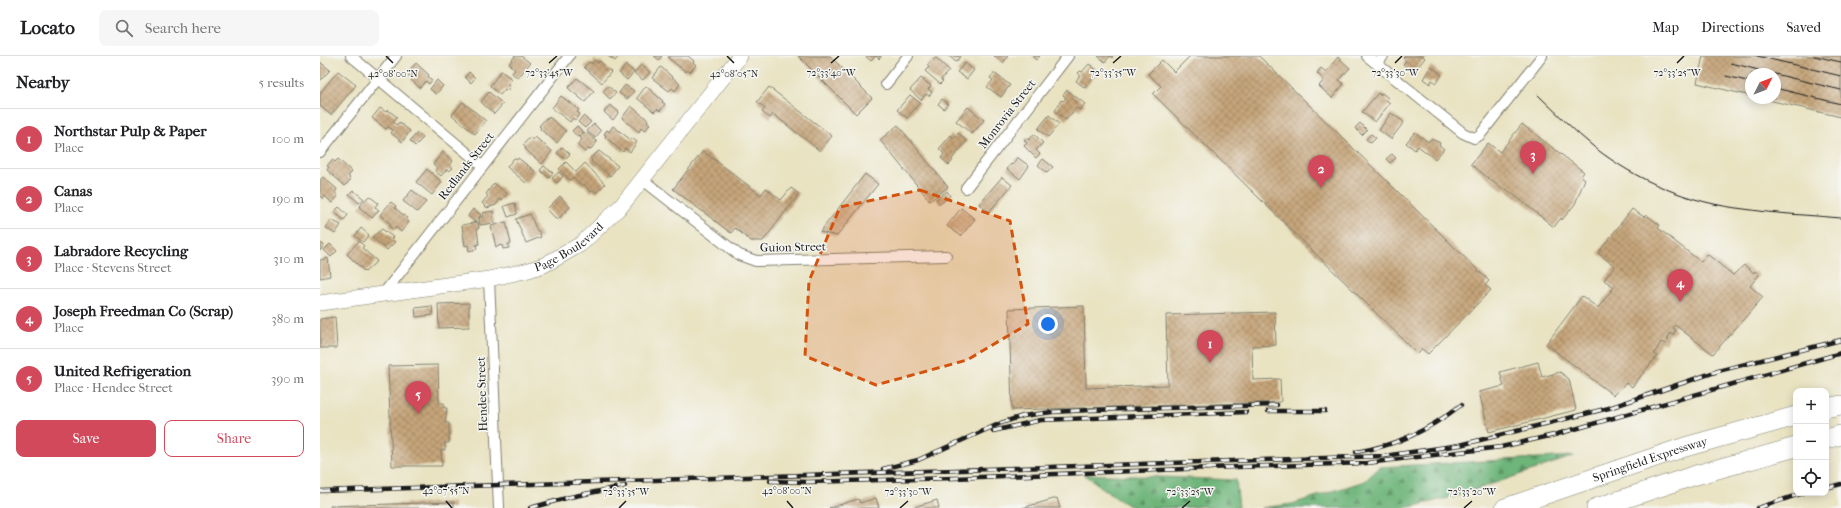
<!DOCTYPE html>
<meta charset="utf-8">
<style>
body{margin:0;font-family:"IM FELL French Canon",serif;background:#f6f6f6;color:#202124}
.controls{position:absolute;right:12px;bottom:12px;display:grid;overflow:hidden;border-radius:8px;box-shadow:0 2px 10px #0003}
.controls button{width:36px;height:36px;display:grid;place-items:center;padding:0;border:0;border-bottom:1px solid #e0e0e0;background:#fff;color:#202124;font:20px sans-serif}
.compass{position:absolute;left:1425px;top:12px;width:36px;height:36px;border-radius:50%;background:#fff;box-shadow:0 2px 10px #0003;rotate:48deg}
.you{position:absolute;left:728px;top:268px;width:14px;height:14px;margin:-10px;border:3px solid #fff;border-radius:50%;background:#1a73e8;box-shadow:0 0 0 6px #1a73e833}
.badge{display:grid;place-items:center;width:26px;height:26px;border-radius:50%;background:#d1495b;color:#fff;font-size:13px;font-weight:700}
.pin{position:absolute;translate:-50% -33px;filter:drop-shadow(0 1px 2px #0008)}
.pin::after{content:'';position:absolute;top:21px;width:14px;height:12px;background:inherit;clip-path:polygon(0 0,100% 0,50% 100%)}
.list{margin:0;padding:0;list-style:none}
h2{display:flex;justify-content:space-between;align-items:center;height:52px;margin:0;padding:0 16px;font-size:17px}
h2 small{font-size:13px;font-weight:400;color:#757577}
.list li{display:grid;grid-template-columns:26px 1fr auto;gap:12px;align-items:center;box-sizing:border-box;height:60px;padding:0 16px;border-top:1px solid #e0e0e0}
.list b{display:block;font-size:15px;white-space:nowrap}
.list p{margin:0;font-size:13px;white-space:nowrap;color:#757577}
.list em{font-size:13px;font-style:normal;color:#757577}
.actions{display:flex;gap:8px;padding:12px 16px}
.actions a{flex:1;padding:9px 0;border:1px solid #d1495b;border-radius:8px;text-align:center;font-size:14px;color:#d1495b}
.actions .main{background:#d1495b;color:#fff}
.icon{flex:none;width:22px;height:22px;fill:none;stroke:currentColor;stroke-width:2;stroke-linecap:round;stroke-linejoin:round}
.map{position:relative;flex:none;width:1521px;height:452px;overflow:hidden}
header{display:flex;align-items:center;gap:24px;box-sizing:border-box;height:56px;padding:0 20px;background:#fff;border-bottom:1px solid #e0e0e0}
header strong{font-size:19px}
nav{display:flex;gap:22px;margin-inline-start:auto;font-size:14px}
.search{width:280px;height:36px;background:#f6f6f6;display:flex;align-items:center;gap:10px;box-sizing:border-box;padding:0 14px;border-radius:8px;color:#757577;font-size:15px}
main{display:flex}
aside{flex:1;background:#fff}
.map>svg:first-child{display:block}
</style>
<header>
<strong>Locato</strong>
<div class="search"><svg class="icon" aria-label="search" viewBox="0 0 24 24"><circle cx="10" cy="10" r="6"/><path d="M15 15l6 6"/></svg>Search here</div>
<nav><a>Map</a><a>Directions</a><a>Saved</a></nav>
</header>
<main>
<aside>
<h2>Nearby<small>5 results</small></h2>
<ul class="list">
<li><span class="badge">1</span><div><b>Northstar Pulp &amp; Paper</b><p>Place</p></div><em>100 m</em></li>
<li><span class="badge">2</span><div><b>Canas</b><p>Place</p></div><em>190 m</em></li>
<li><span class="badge">3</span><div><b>Labradore Recycling</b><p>Place · Stevens Street</p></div><em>310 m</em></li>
<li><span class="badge">4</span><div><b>Joseph Freedman Co (Scrap)</b><p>Place</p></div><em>380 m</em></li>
<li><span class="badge">5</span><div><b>United Refrigeration</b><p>Place · Hendee Street</p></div><em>390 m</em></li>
</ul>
<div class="actions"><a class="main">Save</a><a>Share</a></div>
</aside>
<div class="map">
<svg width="1521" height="452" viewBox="0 0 1521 452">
<defs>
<pattern id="forest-firs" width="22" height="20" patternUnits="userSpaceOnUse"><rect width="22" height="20" fill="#6eb57a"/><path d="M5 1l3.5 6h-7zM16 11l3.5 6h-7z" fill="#5a9263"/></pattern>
<pattern id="building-cross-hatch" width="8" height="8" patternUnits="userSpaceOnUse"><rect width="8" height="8" fill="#c6a57a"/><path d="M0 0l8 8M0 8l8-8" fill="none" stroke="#a08663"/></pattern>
</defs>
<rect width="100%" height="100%" fill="#f6f6f2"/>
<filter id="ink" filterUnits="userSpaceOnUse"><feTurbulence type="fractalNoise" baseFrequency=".025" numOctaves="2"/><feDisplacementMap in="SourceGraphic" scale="8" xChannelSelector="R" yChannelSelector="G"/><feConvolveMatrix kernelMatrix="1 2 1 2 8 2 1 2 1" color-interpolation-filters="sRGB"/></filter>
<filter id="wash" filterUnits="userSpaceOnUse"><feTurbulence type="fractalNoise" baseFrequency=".012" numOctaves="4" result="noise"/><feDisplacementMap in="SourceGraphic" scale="16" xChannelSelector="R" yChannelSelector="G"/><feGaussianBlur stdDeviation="0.9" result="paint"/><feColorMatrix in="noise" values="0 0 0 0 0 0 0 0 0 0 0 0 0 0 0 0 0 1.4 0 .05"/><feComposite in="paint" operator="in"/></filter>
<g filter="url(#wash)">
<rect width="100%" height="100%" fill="#e9e3c2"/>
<g fill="url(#forest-firs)" stroke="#45684b">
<path d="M1254,400L1137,440L1085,452H941L972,448L1045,425L1060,411Z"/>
<path d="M764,418L916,424L919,452H885L884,450C872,452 826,452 816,452C797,446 780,429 764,418Z"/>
</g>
<g id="blocks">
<g fill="url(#building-cross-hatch)">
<path d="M195,0H201L210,7L198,22L192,17L195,14L189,8Z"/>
<path d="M288,0H299L295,5Z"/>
<path d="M334,0H342L339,4Z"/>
<path d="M349,0H368L374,5L373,6L376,9L370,16L367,14L366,16L348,2Z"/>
<path d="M478,0H510L552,42L536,58Z"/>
<path d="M545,0H561L559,3L556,0L551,5Z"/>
<path d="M629,0H641L636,6Z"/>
<path d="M674,0H688L683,7Z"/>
<path d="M712,0H720L716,4Z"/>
<path d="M778,0H793L792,2L790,0L785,6Z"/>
<path d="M870,0H939L1169,225L1165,229L1171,234L1108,298L1102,293L1098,298L833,38L841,30L828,18L842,4L854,16Z"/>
<path d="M1085,0H1103L1105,2L1093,17L1083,8L1086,5L1083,2Z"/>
<path d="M1383,0H1521V61L1444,43L1455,42V18H1431V40L1377,27Z"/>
<path d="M1018,1L1030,12L1019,24L1024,28L1012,42L999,30L1004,24L997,17L1001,12L1006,16Z"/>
<path d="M616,2L629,14L621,24L623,25L620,28L605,15L609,11L607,9Z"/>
<path d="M275,4L278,7L280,5L291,16L282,27L264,11L269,6L272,8Z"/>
<path d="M0,6L10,14L0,25Z"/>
<path d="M96,7L109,19L108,21L112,24L109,28L106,25L100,32L91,24L93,22L87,17Z"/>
<path d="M645,7L654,14L647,23L637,16Z"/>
<path d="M769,8L780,17L776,21L775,20L765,32L756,25L760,19L758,17L760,15L762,16Z"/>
<path d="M306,9L314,16L307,24L299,17Z"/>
<path d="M321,9L330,16L323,24L314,17Z"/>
<path d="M1111,10L1122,19L1116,27L1112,24L1110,28L1103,23Z"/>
<path d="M341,11L360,28L355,35L352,32L349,35L332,22Z"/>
<path d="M18,15L36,29L11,59L0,50V37Z"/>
<path d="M181,15L192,23L187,29L190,31L187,35L185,33L180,39L170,30Z"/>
<path d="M149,16L155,22L151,27L145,21Z"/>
<path d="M674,17L690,29L681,41L667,31L673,24L670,22Z"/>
<path d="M257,22L274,35L265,46L248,32Z"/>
<path d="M601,22L611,30L608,33L612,36L609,40L606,38L601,44L590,34Z"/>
<path d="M117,24L123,30L116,38L110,33Z"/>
<path d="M305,29L314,35L307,43L299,37Z"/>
<path d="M288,30L296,37L290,43L283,36Z"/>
<path d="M326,30L343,45L342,46L345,48L340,55L337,53L334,56L317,42Z"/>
<path d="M449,31L512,80L500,95L453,58L450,62L442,56L445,52L437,46Z"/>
<path d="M747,34L765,48L760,54L756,52L746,64L735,55L741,44L743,45L746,42L743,39Z"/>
<path d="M169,36L183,48L174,58L161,46Z"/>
<path d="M1058,37L1060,39L1062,37L1068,42L1066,44L1070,47L1055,66L1042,56Z"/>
<path d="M590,39L600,47L587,62L577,54Z"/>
<path d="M241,40L259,54L257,56L260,58L255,64L253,62L250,66L232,52Z"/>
<path d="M622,43L628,48L624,53L618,48Z"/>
<path d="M143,46L166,65L155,78L132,59Z"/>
<path d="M290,49L299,56L293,64L284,56Z"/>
<path d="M311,50L328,64L327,66L330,68L325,75L321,72L319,76L302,62Z"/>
<path d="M648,51L664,64L652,78L636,65Z"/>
<path d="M60,52L66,56L68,54L77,61L73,66L77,69L79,66L90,75L82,86L71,77L73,74L68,71L66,73L52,62Z"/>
<path d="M1071,57L1084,66L1071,83L1059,74Z"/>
<path d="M729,59L739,68L728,81L718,73Z"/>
<path d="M263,60L271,66L265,72L258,66Z"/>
<path d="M229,61L246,75L237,87L220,73L221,71L219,70L226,62L228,63Z"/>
<path d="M1040,67L1047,74L1042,79L1035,72Z"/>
<path d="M274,68L281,75L275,82L267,75Z"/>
<path d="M1202,68L1264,116L1261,120L1265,123L1255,148L1242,164L1241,162L1234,171L1185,132L1183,134L1151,108L1168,87L1180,96Z"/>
<path d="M578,69L628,131L610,145L560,84Z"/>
<path d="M257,70L263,76L258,81L252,75Z"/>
<path d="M293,70L311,84L312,82L317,86L310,96L305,92L303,96L285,81L286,79L284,78L287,74L289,76Z"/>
<path d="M264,76L266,78L267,77L277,86L270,94L268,93L265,96L257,89L262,83L260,81Z"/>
<path d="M1095,76L1108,86L1111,83L1120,87L1119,89L1124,93L1115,103L1098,90L1095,94L1086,87Z"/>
<path d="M97,77L103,82L95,90L90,85Z"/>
<path d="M638,77L647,85L632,103L633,104L629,109L621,102L624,98L619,93L631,79L634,82Z"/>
<path d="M714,78L723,87L716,94L720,98L716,102L704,90L707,87L704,84L706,82L709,84Z"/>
<path d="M1051,78L1056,82L1051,87L1046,83Z"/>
<path d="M210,81L213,84L215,81L232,95L222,108L205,93L206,92L203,89Z"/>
<path d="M242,91L250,98L245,103L237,97Z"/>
<path d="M279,95L298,110L290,120L271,105L272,104L270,102Z"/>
<path d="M383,95L441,139L446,132L461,144L471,132L479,138L443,185H431L415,172L411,177L353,133Z"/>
<path d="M123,96L133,105L130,109L133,112L129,115L127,113L121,120L115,115L118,112L113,108Z"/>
<path d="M1072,98L1076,102L1070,107L1066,103Z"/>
<path d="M697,101L709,110L700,123L687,113L691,108L693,109Z"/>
<path d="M194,102L197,104L198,102L215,115L206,127L187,111Z"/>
<path d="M18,103L32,116L28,120L31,123L25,130L7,114L9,111L7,110L12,104L15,106Z"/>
<path d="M723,103L733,111L727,117L718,109Z"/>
<path d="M246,106L256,116L265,107L285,128L276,137L273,134L271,136L264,128L262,129L253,121L250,124L239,113Z"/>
<path d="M224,110L233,117L229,122L220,114Z"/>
<path d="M107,113L122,126L112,139L96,126Z"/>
<path d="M239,116L243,120L237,127L232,122Z"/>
<path d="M545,118L558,128L517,180L500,176Z"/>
<path d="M3,121L17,133L15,137L18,140L12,147L5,140L3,143L0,140V124Z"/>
<path d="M682,121L692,129L669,156L659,148Z"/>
<path d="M174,127L187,138L182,144L180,143L176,149L167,152L162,147L168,140L166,138Z"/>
<path d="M33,134L44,143L39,147L29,138Z"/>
<path d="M92,134L106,146L97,156L83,145Z"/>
<path d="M627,135L630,140L620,148L616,143Z"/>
<path d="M49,140L58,147L55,151L59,154L52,162L39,151Z"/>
<path d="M240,140L250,151L237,164L227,153Z"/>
<path d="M71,146L76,150L75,152L87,162L86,164L89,166L81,176L76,171L74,174L69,170L71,168L60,159Z"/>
<path d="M195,147L197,158L188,161L184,150Z"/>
<path d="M19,151L28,159L24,164L14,156Z"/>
<path d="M641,152L655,163L641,180L627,170Z"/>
<path d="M153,153L161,159L155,166L148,160Z"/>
<path d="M1312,153L1324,161L1326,159L1340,169L1338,172L1381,206L1387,198L1413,219L1424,209L1434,217L1435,215L1439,219L1430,230L1443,241L1393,298L1355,269L1353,272L1356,274L1353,279L1350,277L1346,288L1341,286L1334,298L1337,300L1312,331L1307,327L1293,339L1226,288L1262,240L1278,252L1294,231L1284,224L1295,210L1278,197Z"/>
<path d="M173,155L174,167L160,169L159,161H163L162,157Z"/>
<path d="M210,158L217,175H219L221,181L206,187L196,163Z"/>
<path d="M11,164L21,169L15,178L6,172Z"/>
<path d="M158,166L159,172L157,173L159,188L156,189L157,193L149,195L148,189L145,190L142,169Z"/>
<path d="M186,166L191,188H188L189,192L183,193L182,189L176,191L171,170Z"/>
<path d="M41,172L49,179L43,186L35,180Z"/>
<path d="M62,173L73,181L71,183L75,186L67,194L52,181Z"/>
<path d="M39,185L44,190L42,192L57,205L45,216L27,198Z"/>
<path d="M0,187L4,189L0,195Z"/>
<path d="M10,188L17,195L11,201L4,194Z"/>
<path d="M8,202L10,220L0,222V204Z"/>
<path d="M149,247V271L119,272L118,248Z"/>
<path d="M112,250L113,259L96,261L95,252Z"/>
<path d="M764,250L766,332L848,329L846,259L955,256L956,289L932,290L933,324L960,323L961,346L692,354L689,253Z"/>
<path d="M15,261L17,292H0V263Z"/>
<path d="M1218,306L1222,321L1240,316L1249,323L1256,354L1169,376L1159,336L1184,330L1180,316Z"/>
<path d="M118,309L119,347H124V352H127L125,367H129V387H125V394H121L122,410H72L68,310Z"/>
<path d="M556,442L559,452H509L538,443L540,447Z"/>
<path d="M737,442L740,452H702Z"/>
<path d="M617,444L619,452H591Z"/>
<path d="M134,446V452H11L10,450Z"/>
</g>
</g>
</g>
<g filter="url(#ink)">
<use href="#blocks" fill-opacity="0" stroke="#82806f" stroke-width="1"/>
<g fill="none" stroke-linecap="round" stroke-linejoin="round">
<defs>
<g id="street">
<path d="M31,0L163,110"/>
<path d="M1047,0L1143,77L1154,82L1160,79L1222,0"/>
<path d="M1057,8L1063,0"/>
<path d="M566,28L588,0"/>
<path d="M0,96L76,0"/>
<path d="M323,124L419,199L436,205L626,200"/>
<path d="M646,132L748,0"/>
<path d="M169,223L179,452"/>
<path d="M64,237L249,0"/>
</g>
<g id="secondary">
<path id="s1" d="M0,247L169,223L209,214L224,209L242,199L261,188L302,149L420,0"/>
</g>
<g id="highway">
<path d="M1506,352L1521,349"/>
<path d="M1506,383L1521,379"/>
<path id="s2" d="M1185,452L1365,391L1476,360"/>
<path d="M1276,452L1376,419L1476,391"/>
</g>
</defs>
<use href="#street" stroke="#82806f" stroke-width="12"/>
<use href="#secondary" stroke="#82806f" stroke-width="16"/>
<use href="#highway" stroke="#82806f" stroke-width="20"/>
<use href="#street" stroke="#fff" stroke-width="10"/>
<use href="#secondary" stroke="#fff" stroke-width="15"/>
<use href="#highway" stroke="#fff" stroke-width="19"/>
<g stroke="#1c1c1c" stroke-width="1">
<path d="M1437,0L1521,20"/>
<path d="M1494,0L1521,6"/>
<path d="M1411,7L1454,18"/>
<path d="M1455,18L1521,34"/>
<path d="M1406,20L1431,26"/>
<path d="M1455,32L1521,48"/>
<path d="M1218,39C1237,57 1254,75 1274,91C1317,125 1370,147 1424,153C1456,158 1489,159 1521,162"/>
</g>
<defs>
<g id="rail">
<path d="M948,355H1005"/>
<path d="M673,375L721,364L926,356"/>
<path d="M1036,396C1078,389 1107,375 1141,349"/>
<path d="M886,412L1047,407L1181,391L1234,379L1521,297"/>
<path d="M563,413L598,404L681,367L703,360L732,356L771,354L957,349"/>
<path d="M450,425L487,426L635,422L891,412"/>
<path d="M1506,432L1521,428"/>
<path d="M0,435L1064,400L1140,389L1289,352L1398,315L1521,284"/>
<path d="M210,452L250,441L305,430"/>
<path d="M1438,452L1483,437"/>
</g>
</defs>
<use href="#rail" stroke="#1c1c1c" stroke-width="4.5"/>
<use href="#rail" stroke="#f6f6f2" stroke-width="3" stroke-dasharray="9" stroke-linecap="butt"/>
</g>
</g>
<path fill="#d4530e" fill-opacity="0.2" stroke="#d4530e" stroke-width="3" stroke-dasharray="8 5" stroke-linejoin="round" d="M600,134L690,165L708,268L647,304L556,329L485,300L489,225L520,151Z"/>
<path fill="none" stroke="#1c1c1c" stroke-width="1.5" d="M66,0L73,7M407,0L414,7M229,7L237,0M511,7L519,0M793,7L801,0M1075,7L1082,0M1357,7L1364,0M126,445L132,452M467,445L473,452M299,452L306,445M580,452L588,445M862,452L870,445M1144,452L1152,445"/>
<g text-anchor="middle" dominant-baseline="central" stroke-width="3" stroke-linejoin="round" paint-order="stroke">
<g font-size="12" fill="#1c1c1c" stroke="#f6f6f2">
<text transform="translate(687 58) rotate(-52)">Monrovia Street</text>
<text transform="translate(146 110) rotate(-52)">Redlands Street</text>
<text stroke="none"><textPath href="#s1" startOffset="258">Page Boulevard</textPath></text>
<text transform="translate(473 191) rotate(-1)">Guion Street</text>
<text transform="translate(162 338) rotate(-92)">Hendee Street</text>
<text stroke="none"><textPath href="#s2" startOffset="153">Springfield Expressway</textPath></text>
</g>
</g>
<g font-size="10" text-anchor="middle" fill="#1c1c1c" stroke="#f6f6f2" stroke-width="3" stroke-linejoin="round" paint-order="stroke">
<text x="229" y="20">72°33'45"W</text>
<text x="511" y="20">72°33'40"W</text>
<text x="793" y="20">72°33'35"W</text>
<text x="1075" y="20">72°33'30"W</text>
<text x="1357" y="20">72°33'25"W</text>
<text x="73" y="21">42°08'00"N</text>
<text x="414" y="21">42°08'05"N</text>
<text x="126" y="438">42°07'55"N</text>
<text x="467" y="438">42°08'00"N</text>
<text x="306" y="439">72°33'35"W</text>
<text x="588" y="439">72°33'30"W</text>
<text x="870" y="439">72°33'25"W</text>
<text x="1152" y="439">72°33'20"W</text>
</g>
</svg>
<div class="controls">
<button>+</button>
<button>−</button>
<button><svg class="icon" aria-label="locate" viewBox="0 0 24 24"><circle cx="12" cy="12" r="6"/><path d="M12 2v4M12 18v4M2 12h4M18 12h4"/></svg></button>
</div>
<svg class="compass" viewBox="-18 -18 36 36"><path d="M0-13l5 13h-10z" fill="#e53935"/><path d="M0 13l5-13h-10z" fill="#757577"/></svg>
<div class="you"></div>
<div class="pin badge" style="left:890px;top:307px">1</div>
<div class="pin badge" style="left:1001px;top:132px">2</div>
<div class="pin badge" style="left:1213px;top:118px">3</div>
<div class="pin badge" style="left:1360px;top:246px">4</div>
<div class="pin badge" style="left:98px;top:358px">5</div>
</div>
</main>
